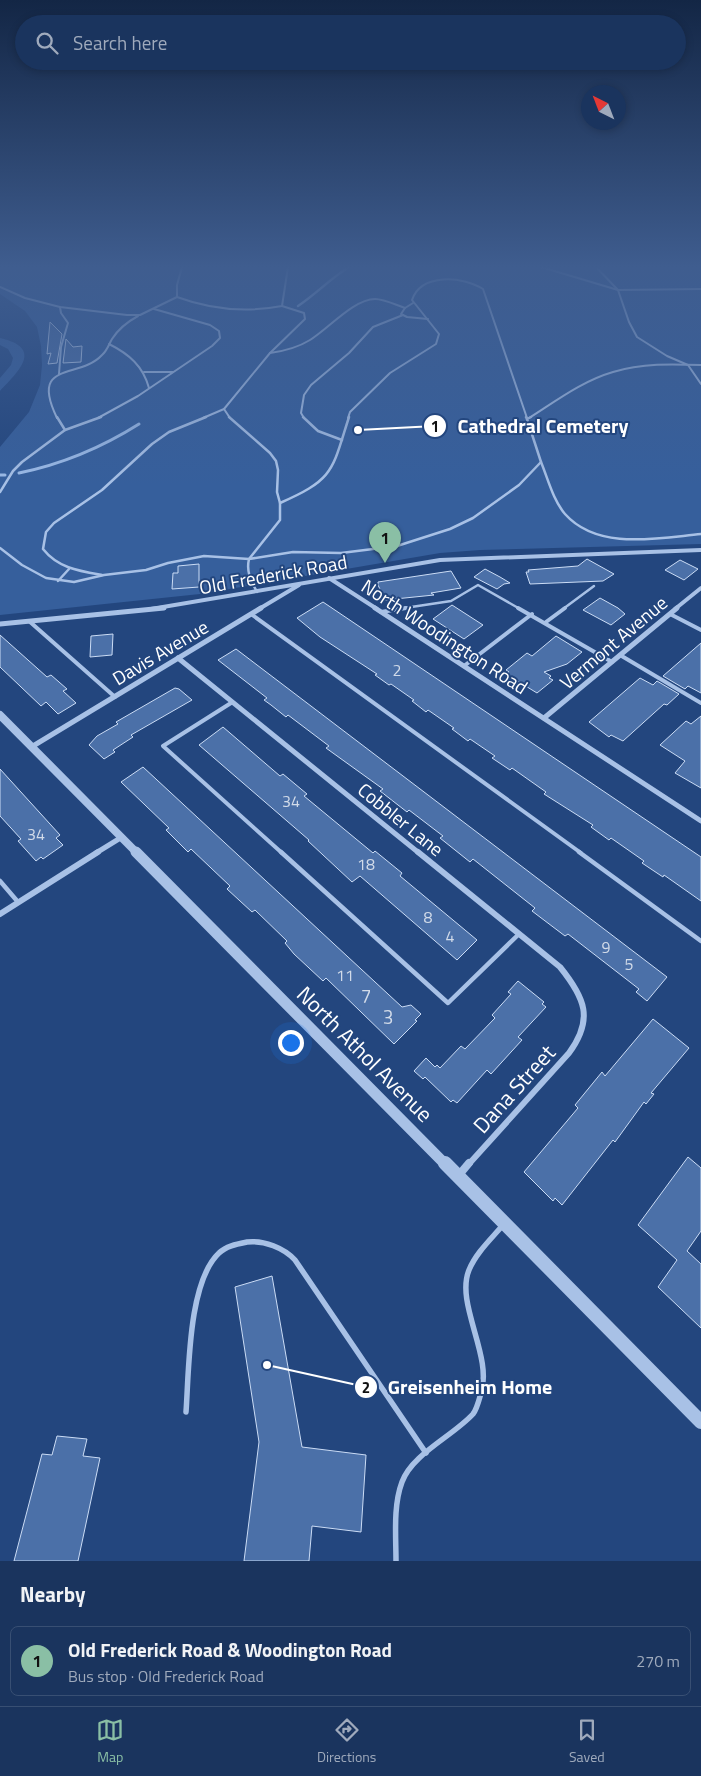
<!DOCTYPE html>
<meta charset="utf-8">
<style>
body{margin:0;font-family:"Titillium Web",sans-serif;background:#233c64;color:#f1f3f6}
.compass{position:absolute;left:581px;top:85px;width:45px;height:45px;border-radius:50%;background:#1a345e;box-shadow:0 2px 8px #0003;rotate:318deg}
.you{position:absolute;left:290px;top:1042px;width:18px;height:18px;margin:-12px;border:4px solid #fff;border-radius:50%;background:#1a73e8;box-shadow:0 0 0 8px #1a73e833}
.badge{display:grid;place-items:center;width:32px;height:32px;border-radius:50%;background:#8abfa5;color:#111;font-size:16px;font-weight:700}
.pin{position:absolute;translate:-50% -41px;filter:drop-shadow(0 1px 2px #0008)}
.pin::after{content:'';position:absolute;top:26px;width:18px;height:15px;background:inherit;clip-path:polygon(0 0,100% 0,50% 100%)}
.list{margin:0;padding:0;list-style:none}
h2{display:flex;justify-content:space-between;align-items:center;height:65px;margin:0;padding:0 20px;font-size:21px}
h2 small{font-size:16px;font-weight:400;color:#9faabc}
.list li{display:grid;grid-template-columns:32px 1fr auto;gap:15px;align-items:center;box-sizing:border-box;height:70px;margin:0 10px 10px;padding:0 10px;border:1px solid #384f73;border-radius:8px}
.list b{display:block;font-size:19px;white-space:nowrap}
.list p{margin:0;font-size:16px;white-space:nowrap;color:#9faabc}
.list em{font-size:16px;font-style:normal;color:#9faabc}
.icon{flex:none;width:28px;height:28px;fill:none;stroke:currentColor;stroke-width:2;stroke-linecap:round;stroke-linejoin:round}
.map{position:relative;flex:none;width:701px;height:1561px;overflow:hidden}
.search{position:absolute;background:#1a345e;box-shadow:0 2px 8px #0003;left:15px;right:15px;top:15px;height:55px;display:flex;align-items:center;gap:12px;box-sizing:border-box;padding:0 18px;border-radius:28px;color:#9faabc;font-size:19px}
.sheet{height:145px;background:#1a345e}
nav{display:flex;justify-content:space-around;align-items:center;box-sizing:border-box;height:70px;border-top:1px solid #384f73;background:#1a345e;font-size:14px;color:#9faabc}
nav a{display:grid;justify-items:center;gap:2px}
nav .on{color:#8abfa5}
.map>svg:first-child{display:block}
</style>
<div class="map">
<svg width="701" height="1561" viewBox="0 0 701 1561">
<rect width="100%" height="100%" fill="#23467e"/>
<g fill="#365f9c">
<path d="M0,267H701V544L480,550L440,553L200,594L0,615V447L29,412L40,385L42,365L41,346L37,327L25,311L0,294Z"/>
<path d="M0,338C44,348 19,371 0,391V378L11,365L13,358L8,349L0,345Z"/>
</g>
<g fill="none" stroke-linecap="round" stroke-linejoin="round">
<path stroke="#9cbbe7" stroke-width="2.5" d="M298,306C316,294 331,278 349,267"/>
<g stroke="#9cbbe7" stroke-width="3">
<path d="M19,473C63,464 101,448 139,424"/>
<path d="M0,475H5"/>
</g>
</g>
<g fill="#4b70a8" stroke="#cbdcf5">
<path d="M50,322L62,334L57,363L48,364L51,353L47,354Z"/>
<path d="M66,339L73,347L82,346L81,362L63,363Z"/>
<path d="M587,559L614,574L603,581L530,584L526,572H529L528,570L578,566Z"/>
<path d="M680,560L698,569L684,580L665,570Z"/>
<path d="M199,564V587L172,589L173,573H178V566Z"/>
<path d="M485,569L500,577L510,583L504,584L497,589L474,577Z"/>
<path d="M451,571L461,588L431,593L434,595L385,600L378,585V582Z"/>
<path d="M600,598L618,608L625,614L611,625L583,610Z"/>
<path d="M323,602L701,857V901L664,875L663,877L642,863L644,861L611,838L609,840L591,827L593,825L544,794L546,792L512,768L510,770L492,758L495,756L470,739L468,741L452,729L454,728L428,710L426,712L412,701L414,700L391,684L389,685L375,675L377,674L320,637L297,618Z"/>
<path d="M452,605L483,625L464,639L433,619Z"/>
<path d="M113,634L112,655L90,657L91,636Z"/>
<path d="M0,635L47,677L51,675L67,689L63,691L76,703L58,714L46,702L41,706L0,667Z"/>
<path d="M556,636L582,652L567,664L544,672L551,676L549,678L553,680L537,693L506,674L509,672L506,670L527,653L532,656Z"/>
<path d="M701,643V693L688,686L685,689L663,676Z"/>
<path d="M236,649L428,795L667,977L647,1001L636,992L639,989L568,934L565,936L532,911L535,908L473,859L470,862L440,838L443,836L409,810L407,812L380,791L383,789L326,748L329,746L288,715L286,717L271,705L264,700L267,698L218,660Z"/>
<path d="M640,678L653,685L657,681L679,694L667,705L664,704L623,741L611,735L609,737L589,722Z"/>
<path d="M175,688L179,689L192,700L131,735L133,737L113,750L115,752L104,759L89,745L97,736L118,724L116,722Z"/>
<path d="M701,716V788L675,773L685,761L660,745L686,721L691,724Z"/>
<path d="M223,727L280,776L283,774L307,794L304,796L373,853L375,851L402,873L400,876L477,940L457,960L360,876L352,882L308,841L309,840L199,745Z"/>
<path d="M143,767L402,1007L411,1005L421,1014L415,1020L417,1021L394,1044L326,978L323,981L294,954L285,943L287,941L255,910L252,912L227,889L230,886L191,849L188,852L166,830L169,828L121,782Z"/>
<path d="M0,769L60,835L56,838L63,845L43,859L41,857L36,861L18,841L21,839L0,816Z"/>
<path d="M518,981L544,1002L542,1004L546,1007L518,1037L522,1040L491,1074L487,1070L457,1103L453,1100L451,1102L425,1077L423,1079L414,1071L426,1058L435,1067L437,1065L440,1068L461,1046L465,1049L495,1018L492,1015L511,994L508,992Z"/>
<path d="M653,1019L689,1048L651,1093L654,1094L646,1104L644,1102L615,1142L613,1140L562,1205L555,1198L553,1201L524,1172L578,1108L575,1105L602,1072L605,1076Z"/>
<path d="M688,1157L701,1168V1231L687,1251L701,1264V1328L658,1287L677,1260L638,1225Z"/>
<path d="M272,1276L302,1447L366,1455L361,1532L312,1526L309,1561H244L259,1442L235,1287Z"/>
<path d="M57,1436L87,1439L83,1456L100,1458L78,1561H14L42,1454L52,1455Z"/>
</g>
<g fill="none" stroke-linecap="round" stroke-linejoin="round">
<g stroke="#a8c1e6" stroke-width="2">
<path d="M541,267L618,290L701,289"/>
<path d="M596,267L618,290L629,322L637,337L667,356L688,365L701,384"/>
<path d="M0,287L25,298L60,307L127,315H140L177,297V285L182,267"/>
<path d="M177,297C212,310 245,313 282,306L288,267"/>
<path d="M413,303L405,308L401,314L407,317L428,319"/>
<path d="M109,344C129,354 143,366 149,388"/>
<path d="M270,353C285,351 297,348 310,340C328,329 354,299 375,299C384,299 396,305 405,308"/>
<path d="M144,372H173"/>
<path d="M59,374L61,347L68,323L61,313L60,307"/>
<path d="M224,409L230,418"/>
<path d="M57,418C29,360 79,380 102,355C107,351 109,344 112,339C119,328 127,322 138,316"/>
<path d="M98,418L138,396L212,346L220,338L219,331L210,325L154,309"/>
<path d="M203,418L224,409L270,353L305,319L304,313L282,306"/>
<path d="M304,418L301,413L304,395L311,385L349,353L373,327L403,315"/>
<path d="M348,418L350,412L390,373L436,344L439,334L412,300C421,273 463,276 483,289L527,418"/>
<path d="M529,418C556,401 582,381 613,372C642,363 672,364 701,365"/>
</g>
<g stroke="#a8c1e6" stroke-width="2.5">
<path d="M57,417L65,430"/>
<path d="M229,417L270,453L276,461L278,470L277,492L280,503V520L249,559C246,572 251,581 257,592"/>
<path d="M303,417L318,431L342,440"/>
<path d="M526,417L527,419"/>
<path d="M541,462C548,479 553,500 565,514C598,551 658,538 701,534"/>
<path d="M0,492L13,471L22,462L65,430L101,417"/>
<path d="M280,503C335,479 332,470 349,417"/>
<path d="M0,548L22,565L46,578L74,582L104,575L146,570L168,563L204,556L249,559L293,552L341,553L397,546L450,529L473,518L519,485L541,462L527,419L531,417"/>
<path d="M102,575C79,571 58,568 43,549L46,532L54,523L102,490L152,444L169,432L206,417"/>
<path d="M58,581L69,569"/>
<path d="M398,609L451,601L478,585L520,609"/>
<path d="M563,609L594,586"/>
</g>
<g stroke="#a8c1e6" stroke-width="4">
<path d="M518,608L612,662"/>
<path d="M381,612L406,608"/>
<path d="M251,614L581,853"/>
<path d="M670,614L701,630"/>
<path d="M29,621L115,697"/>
<path d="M546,622L565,608"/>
<path d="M620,655L701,703"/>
<path d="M464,666L532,614"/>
<path d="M231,703L163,746L282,853"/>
</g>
<g stroke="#a8c1e6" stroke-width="4.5">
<path d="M281,852L448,1003L519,934"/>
<path d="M579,852L701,941"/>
<path d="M0,881L18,902"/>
</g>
<g stroke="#a8c1e6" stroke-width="5.5">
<path d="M186,1412C189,1371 188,1282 219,1253C226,1246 237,1244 247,1242C264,1240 284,1248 295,1260L426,1453"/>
<path d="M396,1561C396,1536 393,1506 402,1482C412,1454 453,1436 473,1414C477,1409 479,1400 481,1393C493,1356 455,1304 469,1270C476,1253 491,1239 503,1225"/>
</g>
<g stroke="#a8c1e6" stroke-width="4">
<path d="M329,578L377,609"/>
<path d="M151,609L440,560L701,550"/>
<path d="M259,609L299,585"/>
<path d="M675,609L701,588"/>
</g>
<g stroke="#a8c1e6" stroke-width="5">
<path d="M375,608L701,821"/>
<path d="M0,624L164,608"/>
<path d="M178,658L419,853"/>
<path d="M544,718L677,608"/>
<path d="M33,746L261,608"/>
<path d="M96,853L122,837"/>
</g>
<g stroke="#a8c1e6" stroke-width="6">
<path d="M418,852L560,967C585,998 594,1019 569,1053L468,1165"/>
<path d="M0,914L98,852"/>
</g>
<path stroke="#a8c1e6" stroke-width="8" d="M459,1175L469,1163"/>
<path stroke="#a8c1e6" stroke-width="8" d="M0,715L137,853"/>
<path stroke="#a8c1e6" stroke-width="11" d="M136,852L446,1165"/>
<path stroke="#a8c1e6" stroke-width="14" d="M445,1163L701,1422"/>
</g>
<linearGradient id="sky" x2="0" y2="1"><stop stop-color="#132645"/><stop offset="0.55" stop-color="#3f5d8f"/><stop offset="1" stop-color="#3f5d8f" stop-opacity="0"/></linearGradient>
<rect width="701" height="485" fill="url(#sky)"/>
<g text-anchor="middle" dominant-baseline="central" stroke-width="4" stroke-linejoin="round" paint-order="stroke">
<g font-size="16" fill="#d2dbe9">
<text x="397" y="670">2</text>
<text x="291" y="801">34</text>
<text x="36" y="834">34</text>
<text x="366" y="864">18</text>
<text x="428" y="917">8</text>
<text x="450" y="936">4</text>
<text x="606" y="947">9</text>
<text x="629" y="964">5</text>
<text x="345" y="975">11</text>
</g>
<g font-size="19" fill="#fff" stroke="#23467e">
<text transform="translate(273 574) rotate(-10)">Old Frederick Road</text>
<text transform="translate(445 636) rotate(33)">North Woodington Road</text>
<text transform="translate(613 642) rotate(-40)">Vermont Avenue</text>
<text transform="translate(160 652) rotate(-31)">Davis Avenue</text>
<text transform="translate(401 819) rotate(39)">Cobbler Lane</text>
</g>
<g font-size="19" fill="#d2dbe9">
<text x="366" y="995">7</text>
<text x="388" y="1016">3</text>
</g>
<g font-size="22" fill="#fff" stroke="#23467e">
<text transform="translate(365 1054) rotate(45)">North Athol Avenue</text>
<text transform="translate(514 1089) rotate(-48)">Dana Street</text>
</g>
</g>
<path fill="none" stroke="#fff" stroke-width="2" d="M358 430L435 426M267 1365L366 1387"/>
<g fill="#fff" stroke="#23467e" stroke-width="2">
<circle cx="358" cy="430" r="5"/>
<circle cx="267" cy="1365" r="5"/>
<circle cx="435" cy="426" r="12"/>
<circle cx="366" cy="1387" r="12"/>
</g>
<g font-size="15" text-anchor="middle" font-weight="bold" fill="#111">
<text x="435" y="432">1</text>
<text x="366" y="1393">2</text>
</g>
<g font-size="20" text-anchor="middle" font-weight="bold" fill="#fff" stroke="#23467e" stroke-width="4" stroke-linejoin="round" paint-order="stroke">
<text x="543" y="433">Cathedral Cemetery</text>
<text x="470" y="1394">Greisenheim Home</text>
</g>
</svg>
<svg class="compass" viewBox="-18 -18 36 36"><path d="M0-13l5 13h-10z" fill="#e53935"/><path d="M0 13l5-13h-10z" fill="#9faabc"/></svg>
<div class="you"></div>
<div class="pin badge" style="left:385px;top:563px">1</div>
<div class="search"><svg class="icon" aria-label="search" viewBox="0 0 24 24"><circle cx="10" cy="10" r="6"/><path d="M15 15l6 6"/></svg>Search here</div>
</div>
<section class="sheet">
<h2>Nearby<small></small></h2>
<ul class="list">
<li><span class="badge">1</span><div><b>Old Frederick Road &amp; Woodington Road</b><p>Bus stop · Old Frederick Road</p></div><em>270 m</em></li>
</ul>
</section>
<nav>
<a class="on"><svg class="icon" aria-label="map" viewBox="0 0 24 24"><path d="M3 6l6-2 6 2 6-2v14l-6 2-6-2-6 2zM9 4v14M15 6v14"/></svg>Map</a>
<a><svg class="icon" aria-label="directions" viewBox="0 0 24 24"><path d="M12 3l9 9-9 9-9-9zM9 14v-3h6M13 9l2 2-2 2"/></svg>Directions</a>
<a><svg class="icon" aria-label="saved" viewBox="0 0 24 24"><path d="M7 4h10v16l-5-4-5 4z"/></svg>Saved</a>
</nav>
